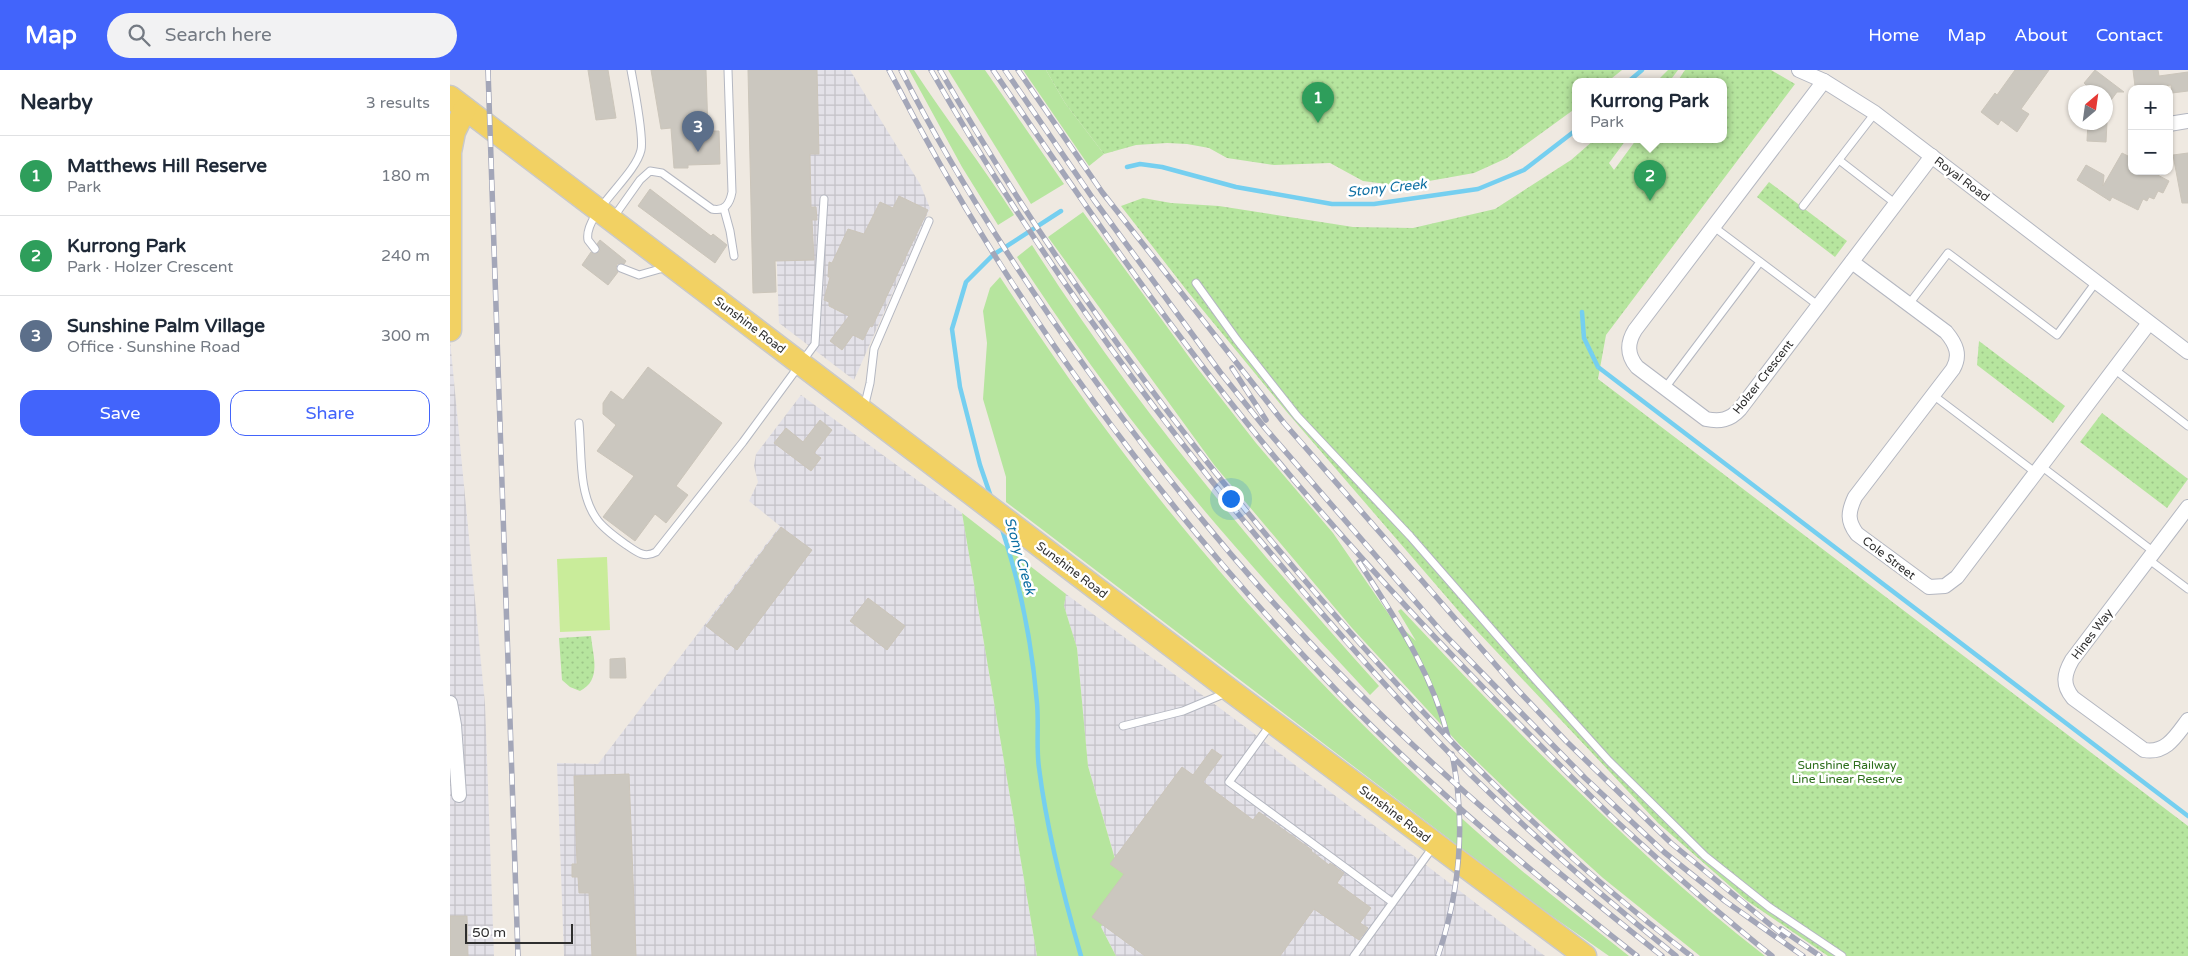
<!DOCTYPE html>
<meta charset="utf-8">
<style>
body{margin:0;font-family:"Varela Round",sans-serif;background:#f2f2f3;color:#1f2937}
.controls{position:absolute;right:15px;top:15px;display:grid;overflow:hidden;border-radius:10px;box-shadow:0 1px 4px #0004}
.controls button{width:45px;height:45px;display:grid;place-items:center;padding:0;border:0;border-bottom:1px solid #e0e1e3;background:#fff;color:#1f2937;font:25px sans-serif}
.compass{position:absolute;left:1618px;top:15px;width:45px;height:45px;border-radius:50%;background:#fff;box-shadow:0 1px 4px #0004;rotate:29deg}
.scale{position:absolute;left:15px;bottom:12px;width:108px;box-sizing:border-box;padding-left:5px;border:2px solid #2e2e2e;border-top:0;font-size:14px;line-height:18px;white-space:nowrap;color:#2e2e2e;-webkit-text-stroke:4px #fff;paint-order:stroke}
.you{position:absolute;left:780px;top:428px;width:18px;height:18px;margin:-12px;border:4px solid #fff;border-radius:50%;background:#1a73e8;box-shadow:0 0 0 8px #1a73e833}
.badge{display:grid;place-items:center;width:32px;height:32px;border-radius:50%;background:#4264fb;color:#fff;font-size:16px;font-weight:700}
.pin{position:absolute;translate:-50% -41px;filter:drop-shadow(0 1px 2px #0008)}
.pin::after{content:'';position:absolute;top:26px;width:18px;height:15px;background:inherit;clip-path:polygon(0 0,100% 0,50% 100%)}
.popup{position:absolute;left:1122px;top:8px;width:155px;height:65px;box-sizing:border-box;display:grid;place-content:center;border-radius:10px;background:#fff;filter:drop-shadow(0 1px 4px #0005);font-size:16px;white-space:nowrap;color:#747a83}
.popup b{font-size:19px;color:#1f2937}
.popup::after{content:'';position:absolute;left:50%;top:100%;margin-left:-10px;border:10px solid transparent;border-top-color:#fff}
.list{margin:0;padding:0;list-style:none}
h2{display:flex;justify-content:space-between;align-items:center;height:65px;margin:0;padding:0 20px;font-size:21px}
h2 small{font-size:16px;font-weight:400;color:#747a83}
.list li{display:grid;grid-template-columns:32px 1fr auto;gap:15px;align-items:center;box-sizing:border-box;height:80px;padding:0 20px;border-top:1px solid #e0e1e3}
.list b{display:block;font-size:19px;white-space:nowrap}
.list p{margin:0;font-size:16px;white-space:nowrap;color:#747a83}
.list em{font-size:16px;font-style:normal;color:#747a83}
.actions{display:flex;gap:10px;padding:15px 20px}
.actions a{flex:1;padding:11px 0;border:1px solid #4264fb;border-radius:15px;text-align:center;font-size:18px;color:#4264fb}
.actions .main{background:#4264fb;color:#fff}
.icon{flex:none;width:28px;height:28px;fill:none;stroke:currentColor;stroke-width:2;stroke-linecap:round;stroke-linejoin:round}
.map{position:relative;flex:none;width:1738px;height:886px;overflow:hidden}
header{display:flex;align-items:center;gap:30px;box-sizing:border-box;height:70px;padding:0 25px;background:#4264fb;color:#fff}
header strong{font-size:24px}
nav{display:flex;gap:28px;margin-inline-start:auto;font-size:18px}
.search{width:350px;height:45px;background:#f2f2f3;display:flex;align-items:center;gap:12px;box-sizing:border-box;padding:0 18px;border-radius:28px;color:#747a83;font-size:19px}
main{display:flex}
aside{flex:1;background:#fff}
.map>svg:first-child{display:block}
</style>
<header>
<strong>Map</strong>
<div class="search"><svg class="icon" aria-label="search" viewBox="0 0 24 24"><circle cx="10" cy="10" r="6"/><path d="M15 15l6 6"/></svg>Search here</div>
<nav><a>Home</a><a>Map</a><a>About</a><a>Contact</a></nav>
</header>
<main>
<aside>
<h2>Nearby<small>3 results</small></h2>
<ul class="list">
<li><span class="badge" style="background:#2e9e5b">1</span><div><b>Matthews Hill Reserve</b><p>Park</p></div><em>180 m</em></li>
<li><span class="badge" style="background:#2e9e5b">2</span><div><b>Kurrong Park</b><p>Park · Holzer Crescent</p></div><em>240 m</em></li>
<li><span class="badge" style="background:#5c6f8a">3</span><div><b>Sunshine Palm Village</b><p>Office · Sunshine Road</p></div><em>300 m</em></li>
</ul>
<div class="actions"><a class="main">Save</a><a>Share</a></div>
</aside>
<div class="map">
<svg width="1738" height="886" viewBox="0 0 1738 886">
<defs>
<pattern id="industrial-grid" width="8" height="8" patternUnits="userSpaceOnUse" patternTransform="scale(1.25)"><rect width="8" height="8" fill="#e3e1e8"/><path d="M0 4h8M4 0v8" fill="none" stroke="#c3c1c7"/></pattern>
<pattern id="park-dots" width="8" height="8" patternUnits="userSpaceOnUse" patternTransform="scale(1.25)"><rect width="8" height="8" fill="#b6e59e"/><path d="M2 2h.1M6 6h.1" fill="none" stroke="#9dc588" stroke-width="1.8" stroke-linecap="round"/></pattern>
</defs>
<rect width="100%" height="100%" fill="#efe9e1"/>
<g fill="url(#industrial-grid)">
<path d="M320,0H400L470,114L480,138L404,310L329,253Z"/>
<path d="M0,270L35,634L44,886H0Z"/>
<path d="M351,325L512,443L587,886H114L107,693L148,694L330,456L299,431L308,412L304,396L306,384Z"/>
<path d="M616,524L794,656L1095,886H666L651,857L660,794L665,788L638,696L627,578L614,536Z"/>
</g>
<g fill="#b6e59e">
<path d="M459,0H464C496,49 532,95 564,145L548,155L512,97Z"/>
<path d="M498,0H535L614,114L581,134Z"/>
<path d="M573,0H596L615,33L654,84L639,96Z"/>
<path d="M633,142L745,295L806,373L883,463L940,546L966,571L948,541L951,539C1066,661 1183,783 1315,886H1250L1153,808L1068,731L1010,675L902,558L765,396L598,167Z"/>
<path d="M582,175C682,333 804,477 929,616L920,625C851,551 783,477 720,399C665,331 615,260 567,187Z"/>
<path d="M550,207C579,251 609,295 640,338C757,499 895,646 1044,777C1087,815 1134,850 1179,886H1159L1086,835L556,432V407L533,329L537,273L533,241L540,218Z"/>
<path d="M512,443L616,524L614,536L627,578L638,696L665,789L660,794L674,804L651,857L666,886H587Z"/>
</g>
<g fill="url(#park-dots)">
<path d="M596,0H1172L1157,12H1126V38L1057,88L1024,103L951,116L913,111L880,93L824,95L777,88L759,78L737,74L717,73L686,75L654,84L615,33Z"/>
<path d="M1218,0H1228L1219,12H1206Z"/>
<path d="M1235,0H1321L1345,14L1156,265L1148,309L1738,756V886H1378L1296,830L1208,753L1012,545L836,341L738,222L671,136L693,128L721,133L769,136L903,157L963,158L1045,139L1121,90L1144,70H1176L1159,93L1164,100L1186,70H1274V12H1227Z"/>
<path d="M1319,112L1397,171L1385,187L1307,127Z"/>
<path d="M1529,271L1615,336L1603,353L1527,295Z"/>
<path d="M1652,343L1738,409L1717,438L1630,372Z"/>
<path d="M141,566C143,587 152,610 130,621L120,617L112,610L109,568Z"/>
</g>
<path fill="#c9ec9a" d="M157,487L160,560L110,562L107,489Z"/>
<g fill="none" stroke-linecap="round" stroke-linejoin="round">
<g stroke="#75cff0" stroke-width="4.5">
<path d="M1178,12L1192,0"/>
<path d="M677,97L690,94L712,97L786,117L882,134H924L1028,119L1074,100L1126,60"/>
<path d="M1132,242L1134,268L1148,297L1738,746"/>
<path d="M541,427L530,395L510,317L502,259L516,212L543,185L611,141"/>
<path d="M551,456C570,513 582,573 587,633C589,655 586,677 589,698C597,761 613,824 631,886"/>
</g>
</g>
<g fill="#cbc7bf" stroke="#cbc5ba">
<path d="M138,0H158L166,48L146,50Z"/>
<path d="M201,0H256L258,61H269L270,94L238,95V98H224L221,58L211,59Z"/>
<path d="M298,0H367L369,84H360L361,137H366L367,150H362L364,190L325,191L326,222L303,223Z"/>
<path d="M1565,0H1599L1571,39L1579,44L1567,62L1551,50L1548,55L1531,42L1545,23L1547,25Z"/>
<path d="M1645,0L1674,22H1667L1656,37V22H1635L1639,18L1634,13Z"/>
<path d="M1683,0H1708L1709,6L1738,2V21L1722,23L1721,15L1700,18V15L1685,16Z"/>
<path d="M1638,52H1657L1656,72L1637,71Z"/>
<path d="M1672,83L1682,88V101H1700L1719,111L1713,123L1708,121L1704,129L1699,127L1697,131L1693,129L1688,140L1662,127L1660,131L1627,110L1636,95L1654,105L1653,116Z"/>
<path d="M1738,83V133H1732L1723,85Z"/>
<path d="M200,119L261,166L263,164L277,175L265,193L188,136Z"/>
<path d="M449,126L478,140L422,257L420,256L413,270L403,265L392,280L380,271L399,246L379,236V232L374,230L380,207H378L379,192L382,193L398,159L414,164L430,132L443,138Z"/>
<path d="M150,170L176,191L174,194H167L166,198L168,202L158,215L132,195L141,182L145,184L150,181L147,174Z"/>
<path d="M198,297L272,353L226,416L238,425L216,453L205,444L185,471L153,447L184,406L147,381L166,355L153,344V333L161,321L173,330Z"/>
<path d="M370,350L382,360L364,383L371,388L361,401L324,373L336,358L353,372Z"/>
<path d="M331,457L362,480L287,580L256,556Z"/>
<path d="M418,528L455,556L437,580L400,551Z"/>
<path d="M175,588L176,608H160V589Z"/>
<path d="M762,679L772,686L753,712L803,750L809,742L862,780L861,781L879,795L880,793L894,803L887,813L921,838L910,853L918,858L909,870L864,839L830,886H695L642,847L674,804L660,794L732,697L743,705Z"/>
<path d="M179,704L186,886H142L139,823H129L128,807H122V794H127L124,706Z"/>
<path d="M0,846H17L18,886H0Z"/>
</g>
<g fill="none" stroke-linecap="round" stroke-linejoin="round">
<defs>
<g id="service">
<path d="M1389,90L1446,134"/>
<path d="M1353,136L1425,43"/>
<path d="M274,139L280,161L284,186"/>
<path d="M163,148L190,110L200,101L212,103L262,139C275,142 280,133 282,122L278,0"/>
<path d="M1264,157L1369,236"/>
<path d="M145,179L138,170C133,144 185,107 191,80C194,67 184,16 181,0"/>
<path d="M171,198L189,205L217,197"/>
<path d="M746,213L787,270L847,346L960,466L1085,609L1159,691L1255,786L1319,837L1392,886"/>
<path d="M1459,234L1498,183L1607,265L1646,212"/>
<path d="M1664,299L1738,356"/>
<path d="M1215,318L1310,192"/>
<path d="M1483,325L1586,403"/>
<path d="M414,338L420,313L424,279L479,151"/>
<path d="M129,353C132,383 128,422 146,448C153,459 168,469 178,476C188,483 195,488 206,482L293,372L365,274L374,129"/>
<path d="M1591,396L1704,482"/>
<path d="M1698,489L1738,519"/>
<path d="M821,654L779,712L942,832"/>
<path d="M673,656L733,641L776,623"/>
<path d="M904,886L983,777"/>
</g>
<g id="minor">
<path d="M1349,0L1374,11L1425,43L1738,282"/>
<path d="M1374,11L1185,260C1177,273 1177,285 1187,297L1256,349C1270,352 1280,350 1290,339L1482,86"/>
<path d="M1719,54L1738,51"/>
<path d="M1402,192L1496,262C1506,274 1511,285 1503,299L1405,427C1398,442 1397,451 1407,464L1479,517L1495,516L1507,507L1699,253"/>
<path d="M1738,437L1622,590C1614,604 1612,615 1623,628L1694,680C1716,684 1726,666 1738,650"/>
<path d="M0,633L4,655L9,725"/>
</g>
<g id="primary">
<path d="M0,27L781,621L1135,886"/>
<path d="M0,260V82L4,62L15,39"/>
</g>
</defs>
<use href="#service" stroke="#b4b7c1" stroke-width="9"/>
<use href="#minor" stroke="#b4b7c1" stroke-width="16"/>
<use href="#primary" stroke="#c9c9c9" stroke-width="25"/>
<use href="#service" stroke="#fff" stroke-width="7"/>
<use href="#minor" stroke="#fff" stroke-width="14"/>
<use href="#primary" stroke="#f2d163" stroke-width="22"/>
<defs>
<g id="rail">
<path d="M38,0L68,886"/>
<path d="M439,0C556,228 710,437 888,622C980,717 1083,804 1187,886"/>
<path d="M451,0C494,86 546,168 601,248C690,378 789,502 900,614C997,712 1104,800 1212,886"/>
<path d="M481,0C571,159 678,309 794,451C866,538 940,624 1020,704C1085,768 1154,828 1226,886"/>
<path d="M490,0C598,188 728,365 870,528C983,658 1103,781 1241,886"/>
<path d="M543,0C623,118 704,237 793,348C878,455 972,556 1068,653C1100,685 1132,718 1165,750C1216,797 1268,843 1322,886"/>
<path d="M555,0L644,130L770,302L815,358L991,561L1135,708L1214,782L1275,831L1353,886"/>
<path d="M568,0L652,122L834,353L1065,617L1116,671L1221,773L1334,866"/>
<path d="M782,298L816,350"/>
<path d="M909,492C946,550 981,600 998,667"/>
<path d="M1331,859L1370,886"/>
<path d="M988,886C1010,821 1016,752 1002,684"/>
</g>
</defs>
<use href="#rail" stroke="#a3a6b8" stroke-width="5.5"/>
<use href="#rail" stroke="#fff" stroke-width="4" stroke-dasharray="11" stroke-linecap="butt"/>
</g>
<g text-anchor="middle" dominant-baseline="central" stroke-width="5" stroke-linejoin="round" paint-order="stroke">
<g font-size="12" fill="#2e2e2e" stroke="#fff">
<text transform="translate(1512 109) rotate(37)">Royal Road</text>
<text transform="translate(300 255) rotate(37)">Sunshine Road</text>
<text transform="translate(1313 307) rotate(-52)">Holzer Crescent</text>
<text transform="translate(1439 488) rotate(37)">Cole Street</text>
<text transform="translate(622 500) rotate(37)">Sunshine Road</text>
<text transform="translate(1642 564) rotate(-53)">Hines Way</text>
<text transform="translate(945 744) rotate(37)">Sunshine Road</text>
</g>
<g font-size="12" fill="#2c6e1b" stroke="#fff">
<text x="1397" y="695">Sunshine Railway<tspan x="1397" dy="14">Line Linear Reserve</tspan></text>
</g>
<g font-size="14" font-style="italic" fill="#0d6fa3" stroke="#fff">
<text transform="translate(937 118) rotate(-6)">Stony Creek</text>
<text transform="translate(570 486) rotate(74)">Stony Creek</text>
</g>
</g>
</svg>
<div class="controls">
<button>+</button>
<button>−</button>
</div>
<svg class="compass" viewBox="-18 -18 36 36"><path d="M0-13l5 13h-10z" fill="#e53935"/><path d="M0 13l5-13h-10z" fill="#747a83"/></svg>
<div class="scale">50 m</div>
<div class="you"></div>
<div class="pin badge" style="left:868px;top:53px;background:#2e9e5b">1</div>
<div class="pin badge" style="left:1200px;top:131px;background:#2e9e5b">2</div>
<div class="popup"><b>Kurrong Park</b>Park</div>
<div class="pin badge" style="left:248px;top:82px;background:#5c6f8a">3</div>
</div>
</main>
